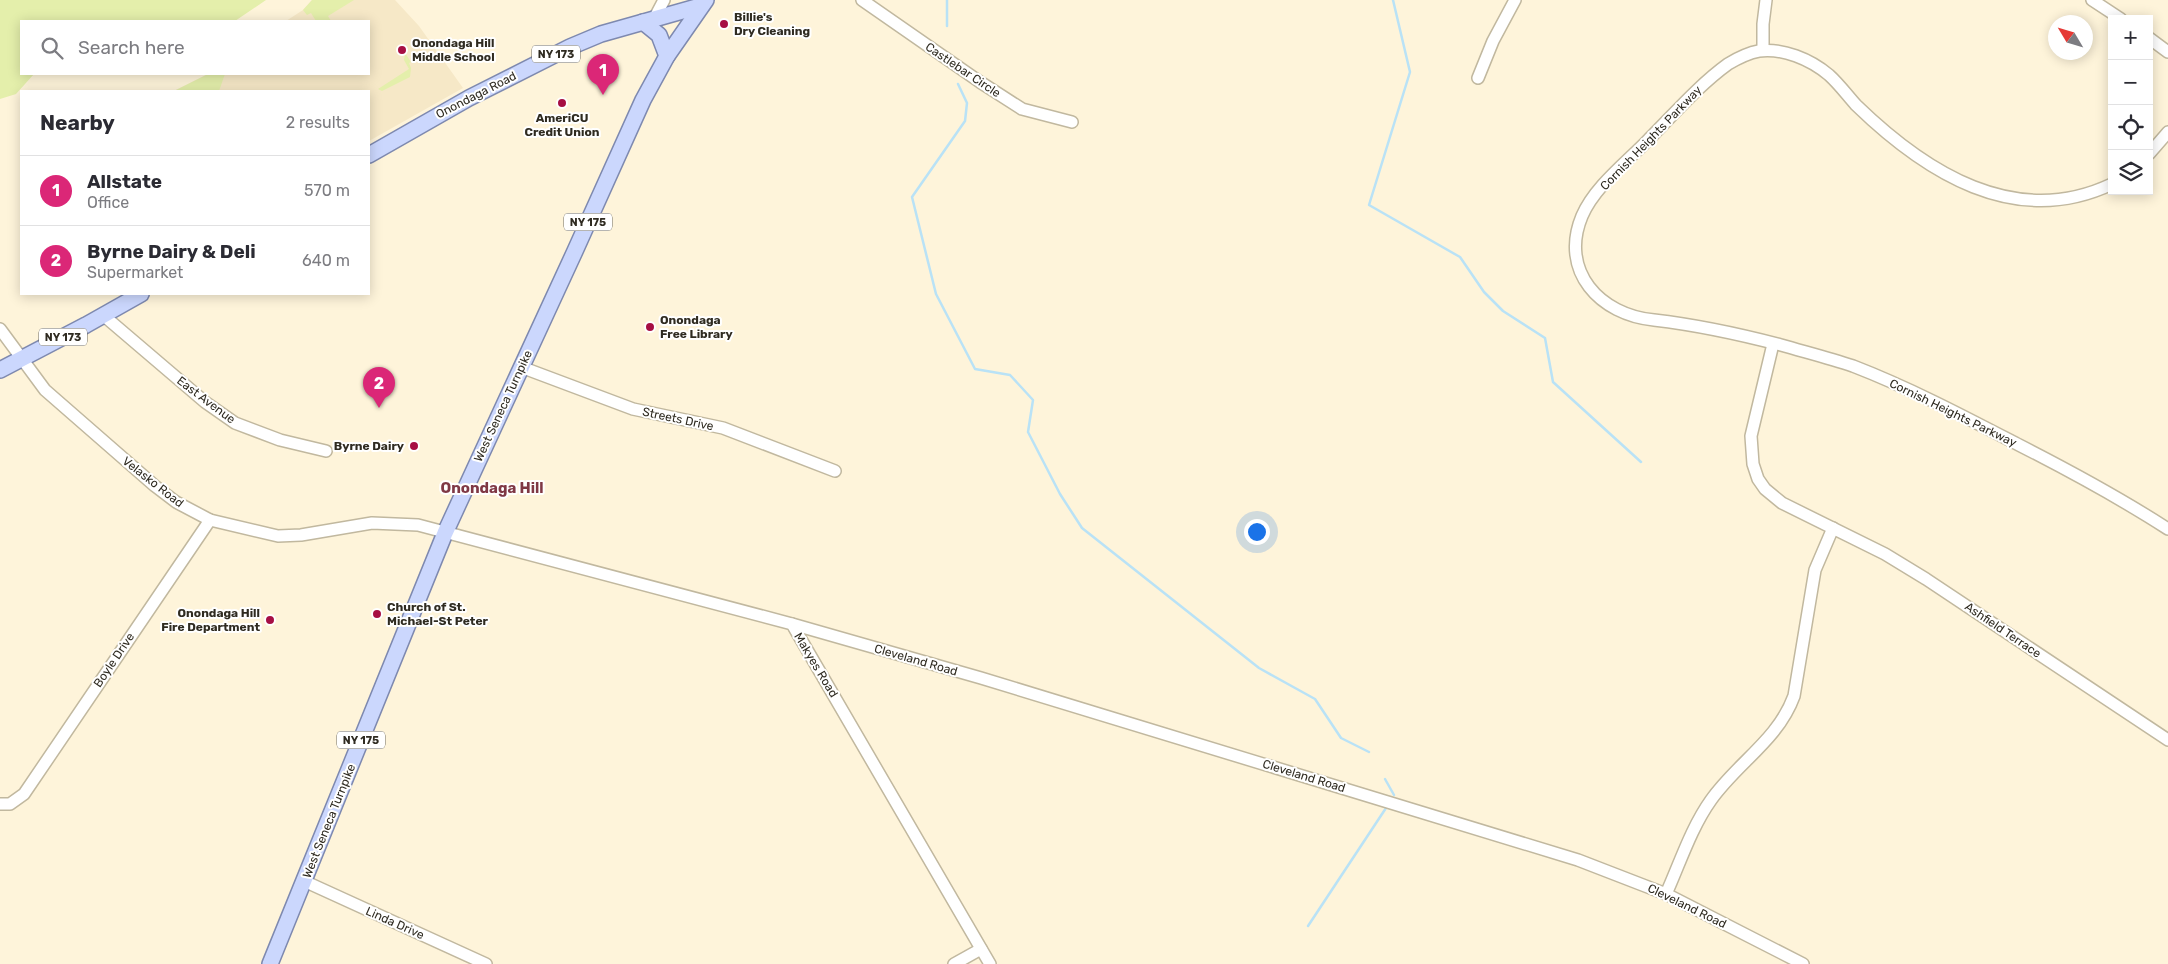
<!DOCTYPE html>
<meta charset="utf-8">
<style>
body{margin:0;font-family:Rubik,sans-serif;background:#f7f7f7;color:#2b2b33}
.controls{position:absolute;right:15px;top:15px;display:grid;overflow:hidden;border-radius:0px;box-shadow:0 2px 12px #0003}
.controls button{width:45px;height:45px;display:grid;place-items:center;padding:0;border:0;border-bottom:1px solid #e1e1e2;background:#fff;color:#2b2b33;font:25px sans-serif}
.compass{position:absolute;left:2048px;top:15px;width:45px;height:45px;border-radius:50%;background:#fff;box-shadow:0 2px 12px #0003;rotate:308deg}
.you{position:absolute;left:1256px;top:531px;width:18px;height:18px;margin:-12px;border:4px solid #fff;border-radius:50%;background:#1a73e8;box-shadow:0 0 0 8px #1a73e833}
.badge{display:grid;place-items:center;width:32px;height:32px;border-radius:50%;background:#db2777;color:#fff;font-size:16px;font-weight:700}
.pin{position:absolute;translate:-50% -41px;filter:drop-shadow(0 1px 2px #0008)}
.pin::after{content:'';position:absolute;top:26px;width:18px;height:15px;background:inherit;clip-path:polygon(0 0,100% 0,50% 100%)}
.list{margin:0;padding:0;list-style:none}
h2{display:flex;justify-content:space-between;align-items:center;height:65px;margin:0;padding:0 20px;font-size:21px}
h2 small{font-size:16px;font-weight:400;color:#7c7c81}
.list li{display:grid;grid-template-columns:32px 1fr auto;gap:15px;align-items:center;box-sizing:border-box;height:70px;padding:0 20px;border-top:1px solid #e1e1e2}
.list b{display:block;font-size:19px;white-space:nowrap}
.list p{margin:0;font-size:16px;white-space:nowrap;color:#7c7c81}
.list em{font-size:16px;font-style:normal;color:#7c7c81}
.icon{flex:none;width:28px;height:28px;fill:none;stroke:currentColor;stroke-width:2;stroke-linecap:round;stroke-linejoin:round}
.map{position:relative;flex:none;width:2168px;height:964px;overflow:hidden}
.search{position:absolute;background:#fff;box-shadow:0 2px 12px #0003;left:20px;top:20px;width:350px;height:55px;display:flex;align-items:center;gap:12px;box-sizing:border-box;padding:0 18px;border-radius:0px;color:#7c7c81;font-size:19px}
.panel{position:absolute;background:#fff;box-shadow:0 2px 12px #0003;left:20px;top:90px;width:350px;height:205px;border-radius:0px}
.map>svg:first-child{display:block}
</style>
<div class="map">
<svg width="2168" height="964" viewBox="0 0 2168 964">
<rect width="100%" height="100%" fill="#fef4da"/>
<path fill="#f6e8c7" d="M312,0H395L419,26L463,88L369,141V91H174L208,74H369V21H286L303,10Z"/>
<g fill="#e4efab">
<path d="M0,0H266L235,21H21V74H34L16,94L0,99Z"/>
<path d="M312,0H354L328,16L331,21H316L311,13L307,15L303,10Z"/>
<path d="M405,53L411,62L409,63L411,68L410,77L382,91L378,89L409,69L404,60Z"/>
<path d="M208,74H225L219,91H174Z"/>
</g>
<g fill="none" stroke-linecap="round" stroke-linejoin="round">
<g stroke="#b9e2f6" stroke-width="2.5">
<path d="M947,0V26"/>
<path d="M1393,0L1410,72L1369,205L1460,257L1484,292L1503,311L1545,338L1553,382L1641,462"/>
<path d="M958,84L967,103L965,121L912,197L936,294L975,369L1010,375L1033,400L1028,432L1060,494L1082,528L1259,668L1315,699L1341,738L1369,752"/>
<path d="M1385,779L1394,795"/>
<path d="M1308,926L1386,808"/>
</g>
<defs>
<g id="minor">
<path d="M862,0L980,82L1022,109L1072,122"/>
<path d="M2092,0L2121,19"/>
<path d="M654,19L664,0"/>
<path d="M2149,38L2168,52"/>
<path d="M1763,50V24L1766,0"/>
<path d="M1478,78L1493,41L1515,0"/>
<path d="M2149,154L2168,132"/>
<path d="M2112,184C2015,230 1925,172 1856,105C1847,95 1839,84 1829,75C1810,59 1783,48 1759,51C1748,53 1738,58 1728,64C1699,85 1674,114 1649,139C1627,162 1595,186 1582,216C1559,271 1600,315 1654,320C1697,325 1739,334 1781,345C1805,352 1829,358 1853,366C1910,388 1965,417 2019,445C2070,471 2120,498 2168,529"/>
<path d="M103,315L205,402L235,423L280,440L326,451"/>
<path d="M0,329L45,390L155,486L176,502L210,520L278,536L301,535L372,523L418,525L792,624L990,964"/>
<path d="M1773,344L1751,436L1753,464L1758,479L1765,489L1782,503L1885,554L1926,579L2168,740"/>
<path d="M521,367L633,409L723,428L835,471"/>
<path d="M792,624L981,678L1578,860L1666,894L1803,964"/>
<path d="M0,804H10L24,794L210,520"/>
<path d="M304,881L486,964"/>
<path d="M1666,894C1680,863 1691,828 1711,800C1737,763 1778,740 1794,696L1815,570L1833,528"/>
<path d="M954,964L981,949"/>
</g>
<g id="major">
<path d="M643,22L659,35L667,56"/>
<path d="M369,155L469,98L570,47L601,34L700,6"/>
<path d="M0,370L86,325L141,294"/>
<path d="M270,964L445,533L575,251L643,100L667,56L706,0"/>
</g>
</defs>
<use href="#minor" stroke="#c1b89f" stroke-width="14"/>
<use href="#major" stroke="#7e89af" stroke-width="18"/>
<use href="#minor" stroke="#fff" stroke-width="11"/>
<use href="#major" stroke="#cbd7fd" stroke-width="15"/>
</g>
<g fill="#a60e43" stroke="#fff" stroke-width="2">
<circle cx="724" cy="24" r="5"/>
<circle cx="402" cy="50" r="5"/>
<circle cx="562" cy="103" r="5"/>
<circle cx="650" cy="327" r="5"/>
<circle cx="414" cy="446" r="5"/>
<circle cx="377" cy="614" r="5"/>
<circle cx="270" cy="620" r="5"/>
</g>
<g text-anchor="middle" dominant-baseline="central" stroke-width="4" stroke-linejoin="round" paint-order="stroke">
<g fill="#fff" stroke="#6d6b64" stroke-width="1">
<rect x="532" y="45.5" width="48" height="17" rx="4"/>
<rect x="564" y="213.5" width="48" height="17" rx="4"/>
<rect x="39" y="328.5" width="48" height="17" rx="4"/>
<rect x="337" y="731.5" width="48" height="17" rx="4"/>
</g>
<g font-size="11" font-weight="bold" fill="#2f2b21">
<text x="556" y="54">NY 173</text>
<text x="588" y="222">NY 175</text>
<text x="63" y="337">NY 173</text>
<text x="361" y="740">NY 175</text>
</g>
<g font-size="12" font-weight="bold" fill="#2f2b21" stroke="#fff" text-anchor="start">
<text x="734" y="17">Billie's<tspan x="734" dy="14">Dry Cleaning</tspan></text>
<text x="412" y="43">Onondaga Hill<tspan x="412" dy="14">Middle School</tspan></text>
<text x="562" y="118" text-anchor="middle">AmeriCU<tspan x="562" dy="14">Credit Union</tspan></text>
<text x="660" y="320">Onondaga<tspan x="660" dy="14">Free Library</tspan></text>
<text x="404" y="446" text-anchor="end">Byrne Dairy</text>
<text x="387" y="607">Church of St.<tspan x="387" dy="14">Michael-St Peter</tspan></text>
<text x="260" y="613" text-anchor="end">Onondaga Hill<tspan x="260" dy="14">Fire Department</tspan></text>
</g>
<g font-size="12" fill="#2f2b21" stroke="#fff">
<text transform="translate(963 70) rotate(34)">Castlebar Circle</text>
<text transform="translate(476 95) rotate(-27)">Onondaga Road</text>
<text transform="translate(1651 138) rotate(-46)">Cornish Heights Parkway</text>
<text transform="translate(206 400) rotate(37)">East Avenue</text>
<text transform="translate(503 406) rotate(-65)">West Seneca Turnpike</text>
<text transform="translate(1953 413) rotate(26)">Cornish Heights Parkway</text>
<text transform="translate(678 419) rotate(12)">Streets Drive</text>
<text transform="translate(153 482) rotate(38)">Velasko Road</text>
<text transform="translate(2003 630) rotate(34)">Ashfield Terrace</text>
<text transform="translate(114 660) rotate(-56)">Boyle Drive</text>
<text transform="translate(916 660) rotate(16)">Cleveland Road</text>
<text transform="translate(816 665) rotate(59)">Makyes Road</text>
<text transform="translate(1304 776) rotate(17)">Cleveland Road</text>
<text transform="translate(329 821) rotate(-68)">West Seneca Turnpike</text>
<text transform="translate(1687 906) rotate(26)">Cleveland Road</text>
<text transform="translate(395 923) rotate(24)">Linda Drive</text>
</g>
<g font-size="15" font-weight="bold" fill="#7f3845" stroke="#fff">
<text x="492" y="488">Onondaga Hill</text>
</g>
</g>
</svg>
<div class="controls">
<button>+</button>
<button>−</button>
<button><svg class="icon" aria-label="locate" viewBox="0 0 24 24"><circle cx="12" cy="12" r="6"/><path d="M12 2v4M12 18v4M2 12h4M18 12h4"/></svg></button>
<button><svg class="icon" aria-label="layers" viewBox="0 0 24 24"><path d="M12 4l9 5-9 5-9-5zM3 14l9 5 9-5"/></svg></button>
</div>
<svg class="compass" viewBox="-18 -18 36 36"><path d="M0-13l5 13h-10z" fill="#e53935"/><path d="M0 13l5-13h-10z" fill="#7c7c81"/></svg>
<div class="you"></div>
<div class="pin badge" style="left:603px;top:95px">1</div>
<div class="pin badge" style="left:379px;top:408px">2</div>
<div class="search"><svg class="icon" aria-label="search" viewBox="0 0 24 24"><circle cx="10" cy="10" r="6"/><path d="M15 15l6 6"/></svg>Search here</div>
<section class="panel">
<h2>Nearby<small>2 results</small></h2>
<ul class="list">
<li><span class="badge">1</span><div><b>Allstate</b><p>Office</p></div><em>570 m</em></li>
<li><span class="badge">2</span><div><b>Byrne Dairy &amp; Deli</b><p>Supermarket</p></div><em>640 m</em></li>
</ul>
</section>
</div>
